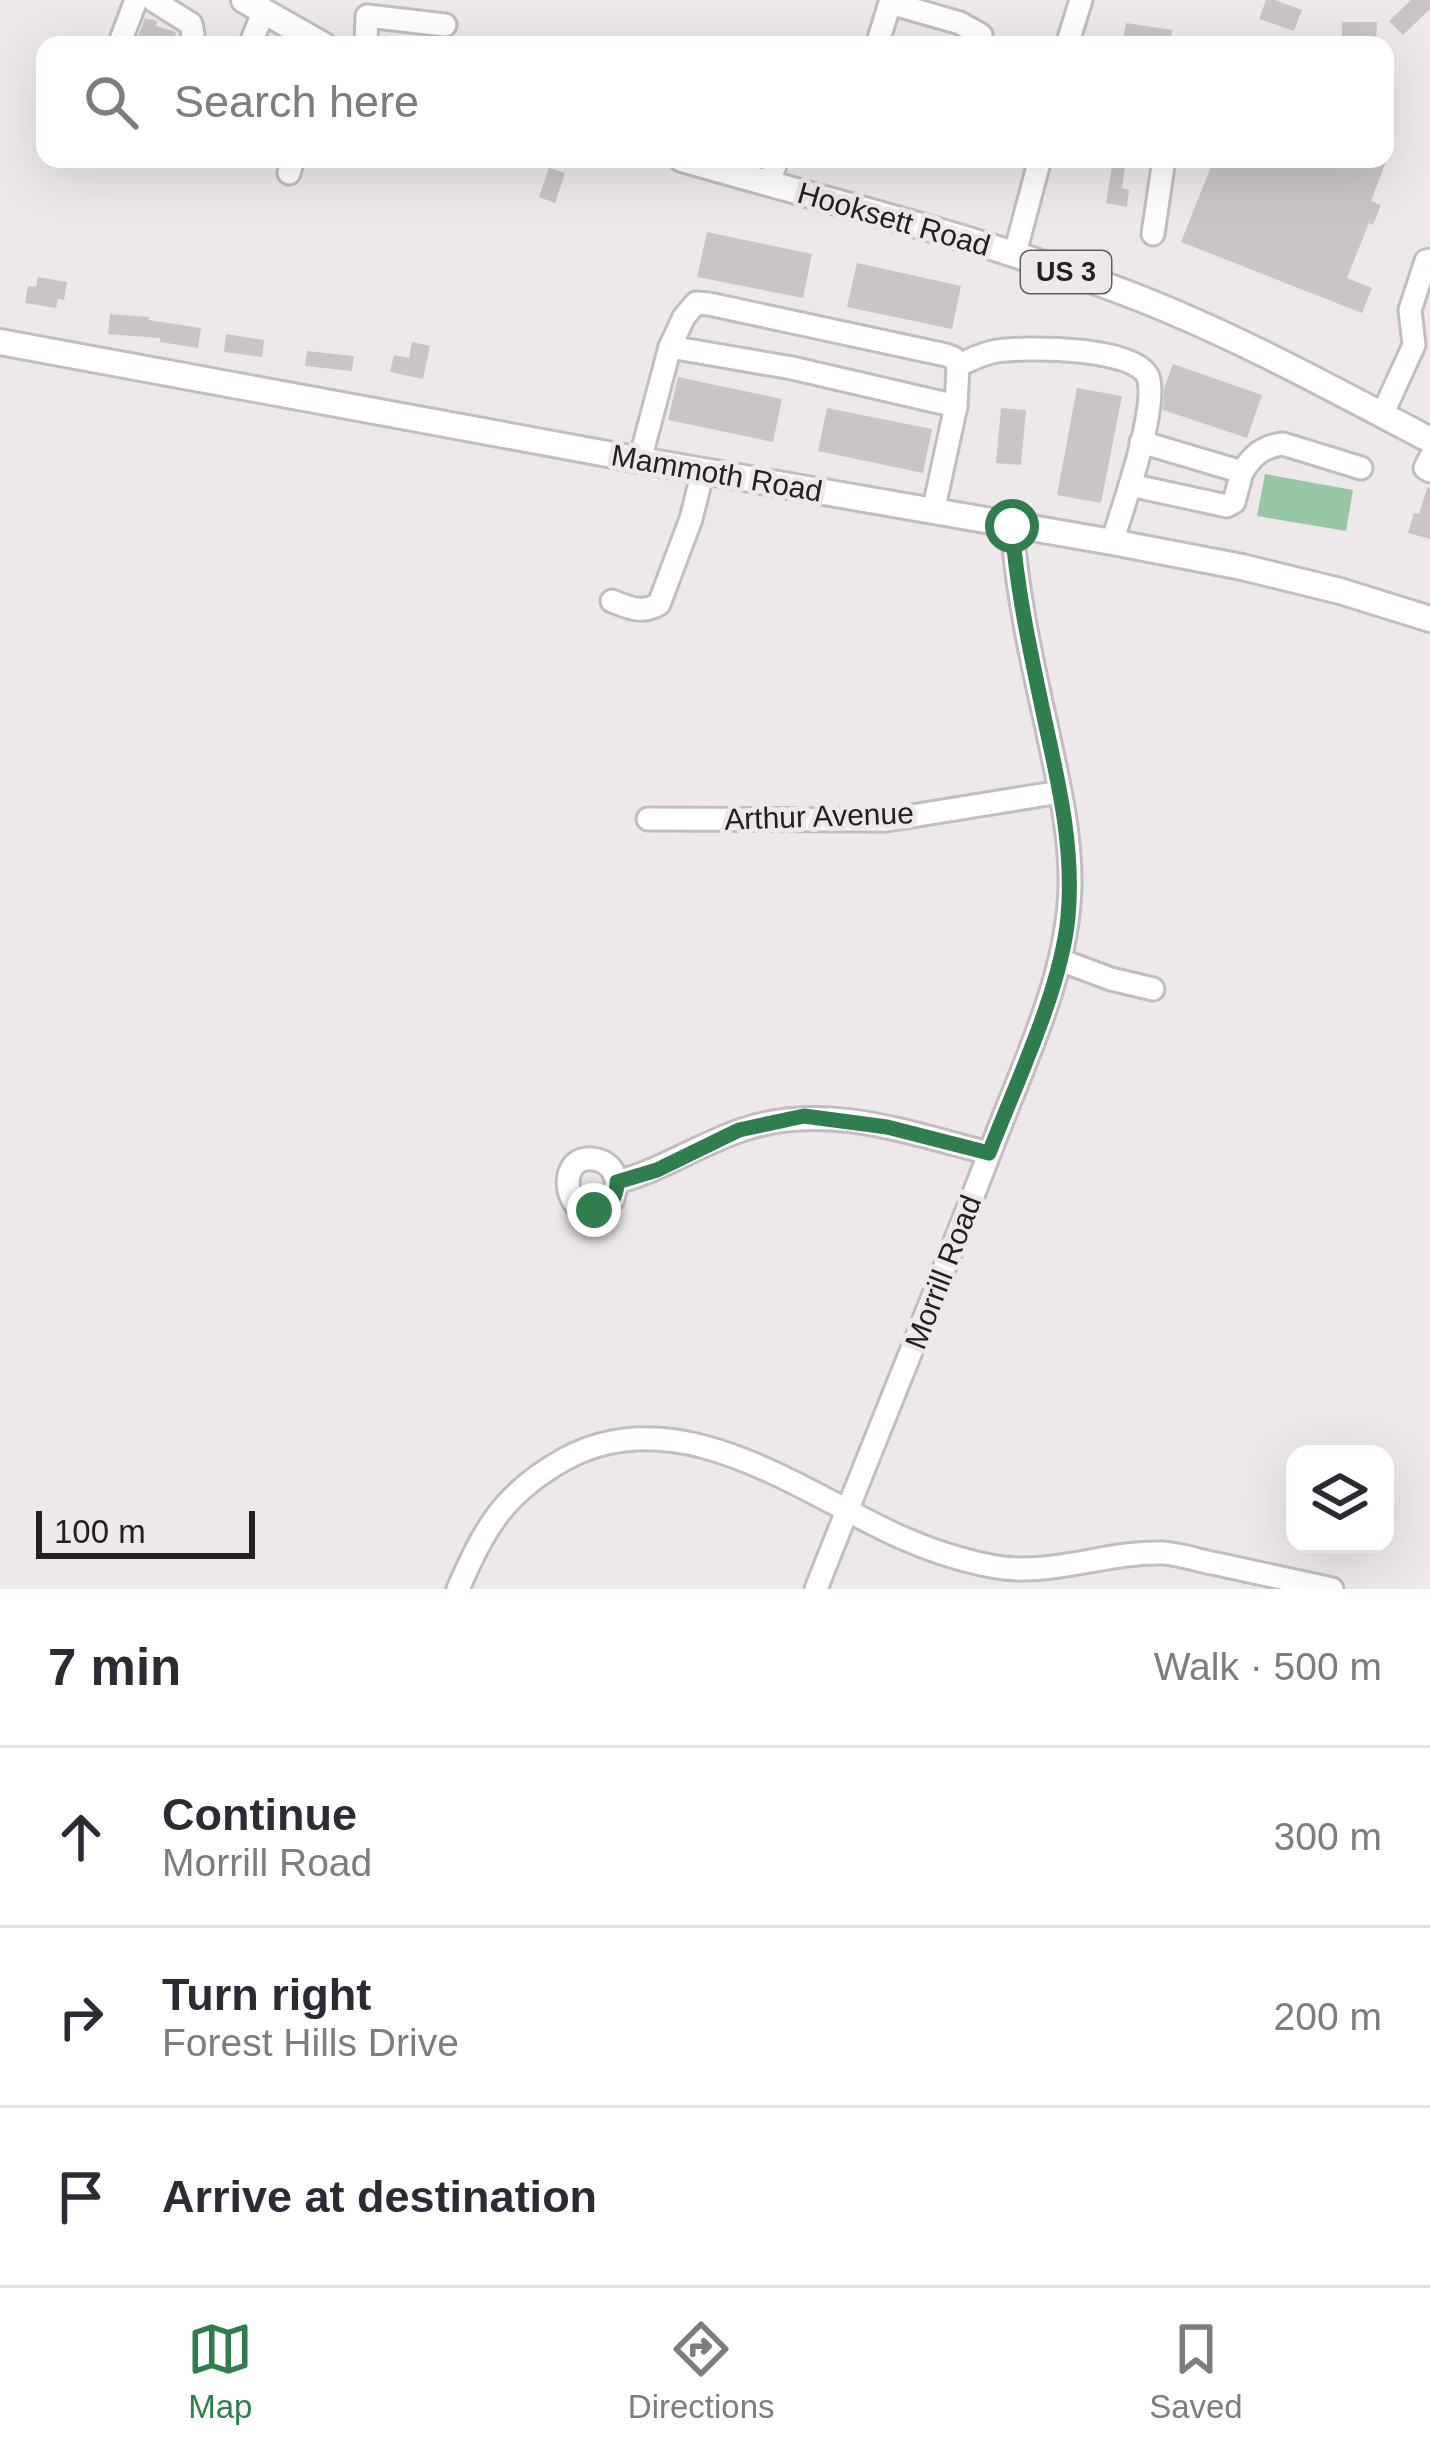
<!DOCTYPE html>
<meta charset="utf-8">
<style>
body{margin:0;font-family:Arial,sans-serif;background:#f2f2f3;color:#2b2b33}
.controls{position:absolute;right:36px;bottom:36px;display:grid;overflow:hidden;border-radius:24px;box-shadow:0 12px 48px #0002}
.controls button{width:108px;height:108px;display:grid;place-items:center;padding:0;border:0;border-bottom:3px solid #e1e1e2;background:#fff;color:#2b2b33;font:60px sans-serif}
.scale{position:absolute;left:36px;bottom:30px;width:219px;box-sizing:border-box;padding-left:12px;border:6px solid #222021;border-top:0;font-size:33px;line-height:42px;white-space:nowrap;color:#222021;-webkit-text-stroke:9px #eee8eb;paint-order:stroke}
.stop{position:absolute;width:36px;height:36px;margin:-27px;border:9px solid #307e4d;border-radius:50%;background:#fff}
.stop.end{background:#307e4d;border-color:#fff;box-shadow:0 3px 12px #0008}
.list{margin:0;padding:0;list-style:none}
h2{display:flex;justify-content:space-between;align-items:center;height:156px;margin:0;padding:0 48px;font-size:51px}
h2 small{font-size:39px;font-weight:400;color:#7c7c81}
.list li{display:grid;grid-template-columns:78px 1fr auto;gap:36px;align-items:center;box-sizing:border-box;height:180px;padding:0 48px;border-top:3px solid #e1e1e2}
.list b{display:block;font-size:45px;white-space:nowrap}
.list p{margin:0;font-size:39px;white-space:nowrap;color:#7c7c81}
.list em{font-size:39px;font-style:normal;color:#7c7c81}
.icon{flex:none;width:66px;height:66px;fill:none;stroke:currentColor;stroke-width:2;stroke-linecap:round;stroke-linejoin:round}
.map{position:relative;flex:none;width:1430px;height:1589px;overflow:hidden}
.search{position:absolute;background:#fff;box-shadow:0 12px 48px #0002;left:36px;right:36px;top:36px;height:132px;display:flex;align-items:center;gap:30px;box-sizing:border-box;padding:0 42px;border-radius:24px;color:#7c7c81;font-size:45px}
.sheet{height:696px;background:#fff}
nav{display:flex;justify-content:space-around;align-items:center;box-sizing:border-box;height:168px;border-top:3px solid #e1e1e2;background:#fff;font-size:33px;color:#7c7c81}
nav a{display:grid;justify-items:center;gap:6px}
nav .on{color:#307e4d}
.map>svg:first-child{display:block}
</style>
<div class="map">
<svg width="1430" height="1589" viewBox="0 0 1430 1589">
<rect width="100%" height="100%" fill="#eee8eb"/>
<path fill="#97c8a5" d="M1265,474L1353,490L1346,531L1257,516Z"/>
<g fill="#cac4c8">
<path d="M1266,0H1275L1302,10L1294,31L1259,19Z"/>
<path d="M1411,0H1430V9L1403,35L1389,21Z"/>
<path d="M145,18L157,21L156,26L176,32L173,45H135Z"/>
<path d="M1342,22H1377L1376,45H1364V41H1342Z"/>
<path d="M1126,23L1172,30L1170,45H1122Z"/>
<path d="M1214,159H1264L1277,164L1278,159H1387L1371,201L1381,205L1373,225L1369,223L1347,278L1372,288L1362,313L1181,242Z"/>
<path d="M1112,166L1125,168L1122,188L1129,190L1127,207L1106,203Z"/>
<path d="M549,168L565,173L555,203L539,197Z"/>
<path d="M707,232L812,254L803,298L697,277Z"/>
<path d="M857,263L961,286L952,329L847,307Z"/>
<path d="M38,277L67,282L64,300L58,299L56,308L25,303L28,286L36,287Z"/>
<path d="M110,314L149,317V320L201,328L198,348L160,342V338L108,334Z"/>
<path d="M226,334L264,340L262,357L224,352Z"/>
<path d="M412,342L430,346L423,379L390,372L394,355L409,358Z"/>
<path d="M307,351L354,356L352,371L305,366Z"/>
<path d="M1173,364L1262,395L1247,438L1163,410L1164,388Z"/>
<path d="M678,377L782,399L773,442L668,420Z"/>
<path d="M1077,388L1122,396L1101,503L1057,495Z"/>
<path d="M827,408L932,429L923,473L818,451Z"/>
<path d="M1001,408L1026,410L1021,465L996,463Z"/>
<path d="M1427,488H1430V539L1408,533L1414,513L1419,514Z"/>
</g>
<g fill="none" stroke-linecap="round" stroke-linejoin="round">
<defs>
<g id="minor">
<path d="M153,0L191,24L193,34L190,45"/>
<path d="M119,45L136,0"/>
<path d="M250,45L263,13"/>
<path d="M366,45L367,16L445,25"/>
<path d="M877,45L890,3L960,23L981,35L980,45"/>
<path d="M1067,45L1081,0"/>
<path d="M289,173L293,159"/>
<path d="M769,184L777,159"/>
<path d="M1153,234L1164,159"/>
<path d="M1015,253L1040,159"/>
<path d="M956,406L792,368L670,347L684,317L696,303L709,304L946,355L954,358L958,366"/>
<path d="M1382,415L1414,345L1410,310L1426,261L1430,260"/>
<path d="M1430,458L1425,468L1430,471"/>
<path d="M640,460L670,347"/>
<path d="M1242,472C1252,456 1263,446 1283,444L1361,468"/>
<path d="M1130,485L1227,506L1234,502L1242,472L1141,442"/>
<path d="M933,512L956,406L958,366C969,360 980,355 992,352C1020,346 1142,346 1149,380C1156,414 1123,507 1112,542"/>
<path d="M612,601C630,608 642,614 659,604L691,519L703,471"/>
<path d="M648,819L887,820L1060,792"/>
<path d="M1060,960L1111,979L1153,989"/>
<path d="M617,1182C614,1172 610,1163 598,1160C547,1147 568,1245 613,1199L617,1182C663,1170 701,1143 745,1129C828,1102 908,1133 989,1153"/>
<path d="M458,1589C485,1527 504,1493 565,1459C677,1398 797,1489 896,1535C927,1549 959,1560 991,1566C1048,1578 1106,1551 1163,1553C1181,1554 1199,1561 1217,1564C1255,1572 1294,1581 1332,1589"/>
<path d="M816,1589C875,1439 937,1290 995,1139C1026,1058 1068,974 1070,886C1071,831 1057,777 1046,724C1031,658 1017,593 1012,526"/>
</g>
<g id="major">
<path d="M244,0L323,45"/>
<path d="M682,159C831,202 981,238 1126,293C1231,333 1331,388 1430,440"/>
<path d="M0,342L640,460L1112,542L1242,567L1340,591L1430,619"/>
</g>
</defs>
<use href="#minor" stroke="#c2bdc0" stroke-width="27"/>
<use href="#major" stroke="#c2bdc0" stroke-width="30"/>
<use href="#minor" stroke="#fff" stroke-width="21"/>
<use href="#major" stroke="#fff" stroke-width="24"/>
</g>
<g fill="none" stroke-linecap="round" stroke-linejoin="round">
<path stroke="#307e4d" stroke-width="15" d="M594,1210C609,1207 617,1198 617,1182L657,1170L739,1130L804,1116L887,1127L989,1153C1016,1083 1061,990 1068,917C1074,852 1060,789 1046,726C1032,659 1017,594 1012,526"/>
</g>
<g text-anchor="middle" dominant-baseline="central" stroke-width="10" stroke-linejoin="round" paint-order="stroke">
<rect fill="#eee8eb" stroke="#5f5c5e" stroke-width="3" x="1021" y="251" width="90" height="42" rx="9"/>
<g font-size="27" font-weight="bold" fill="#222021">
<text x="1066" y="272">US 3</text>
</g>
<g font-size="30" fill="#222021" stroke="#eee8eb">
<text transform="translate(894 219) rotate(16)">Hooksett Road</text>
<text transform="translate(717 473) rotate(10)">Mammoth Road</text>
<text transform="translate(819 816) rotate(-2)">Arthur Avenue</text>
<text transform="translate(943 1272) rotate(-69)">Morrill Road</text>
</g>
</g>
</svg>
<div class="controls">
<button><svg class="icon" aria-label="layers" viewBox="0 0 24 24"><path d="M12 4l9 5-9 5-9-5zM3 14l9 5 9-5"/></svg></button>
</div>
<div class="scale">100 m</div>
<div class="stop" style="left:1012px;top:526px"></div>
<div class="stop end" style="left:594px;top:1210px"></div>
<div class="search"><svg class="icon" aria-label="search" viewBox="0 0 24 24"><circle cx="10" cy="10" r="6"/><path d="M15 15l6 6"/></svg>Search here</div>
</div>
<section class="sheet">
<h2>7 min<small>Walk · 500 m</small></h2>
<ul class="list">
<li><svg class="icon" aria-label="ahead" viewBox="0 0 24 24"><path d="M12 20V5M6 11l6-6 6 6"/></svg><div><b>Continue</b><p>Morrill Road</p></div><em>300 m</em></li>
<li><svg class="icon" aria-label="right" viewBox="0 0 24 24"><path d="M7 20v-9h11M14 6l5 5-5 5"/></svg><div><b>Turn right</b><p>Forest Hills Drive</p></div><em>200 m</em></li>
<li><svg class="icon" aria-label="arrive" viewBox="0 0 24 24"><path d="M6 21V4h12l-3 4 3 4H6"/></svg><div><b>Arrive at destination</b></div></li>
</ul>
</section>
<nav>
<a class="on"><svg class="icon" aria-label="map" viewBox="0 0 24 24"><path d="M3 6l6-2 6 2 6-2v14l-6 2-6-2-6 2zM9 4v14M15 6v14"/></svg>Map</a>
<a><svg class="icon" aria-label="directions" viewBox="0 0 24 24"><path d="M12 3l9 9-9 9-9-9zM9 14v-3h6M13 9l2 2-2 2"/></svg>Directions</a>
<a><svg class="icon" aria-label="saved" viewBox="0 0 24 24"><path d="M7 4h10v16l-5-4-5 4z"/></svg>Saved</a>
</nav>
